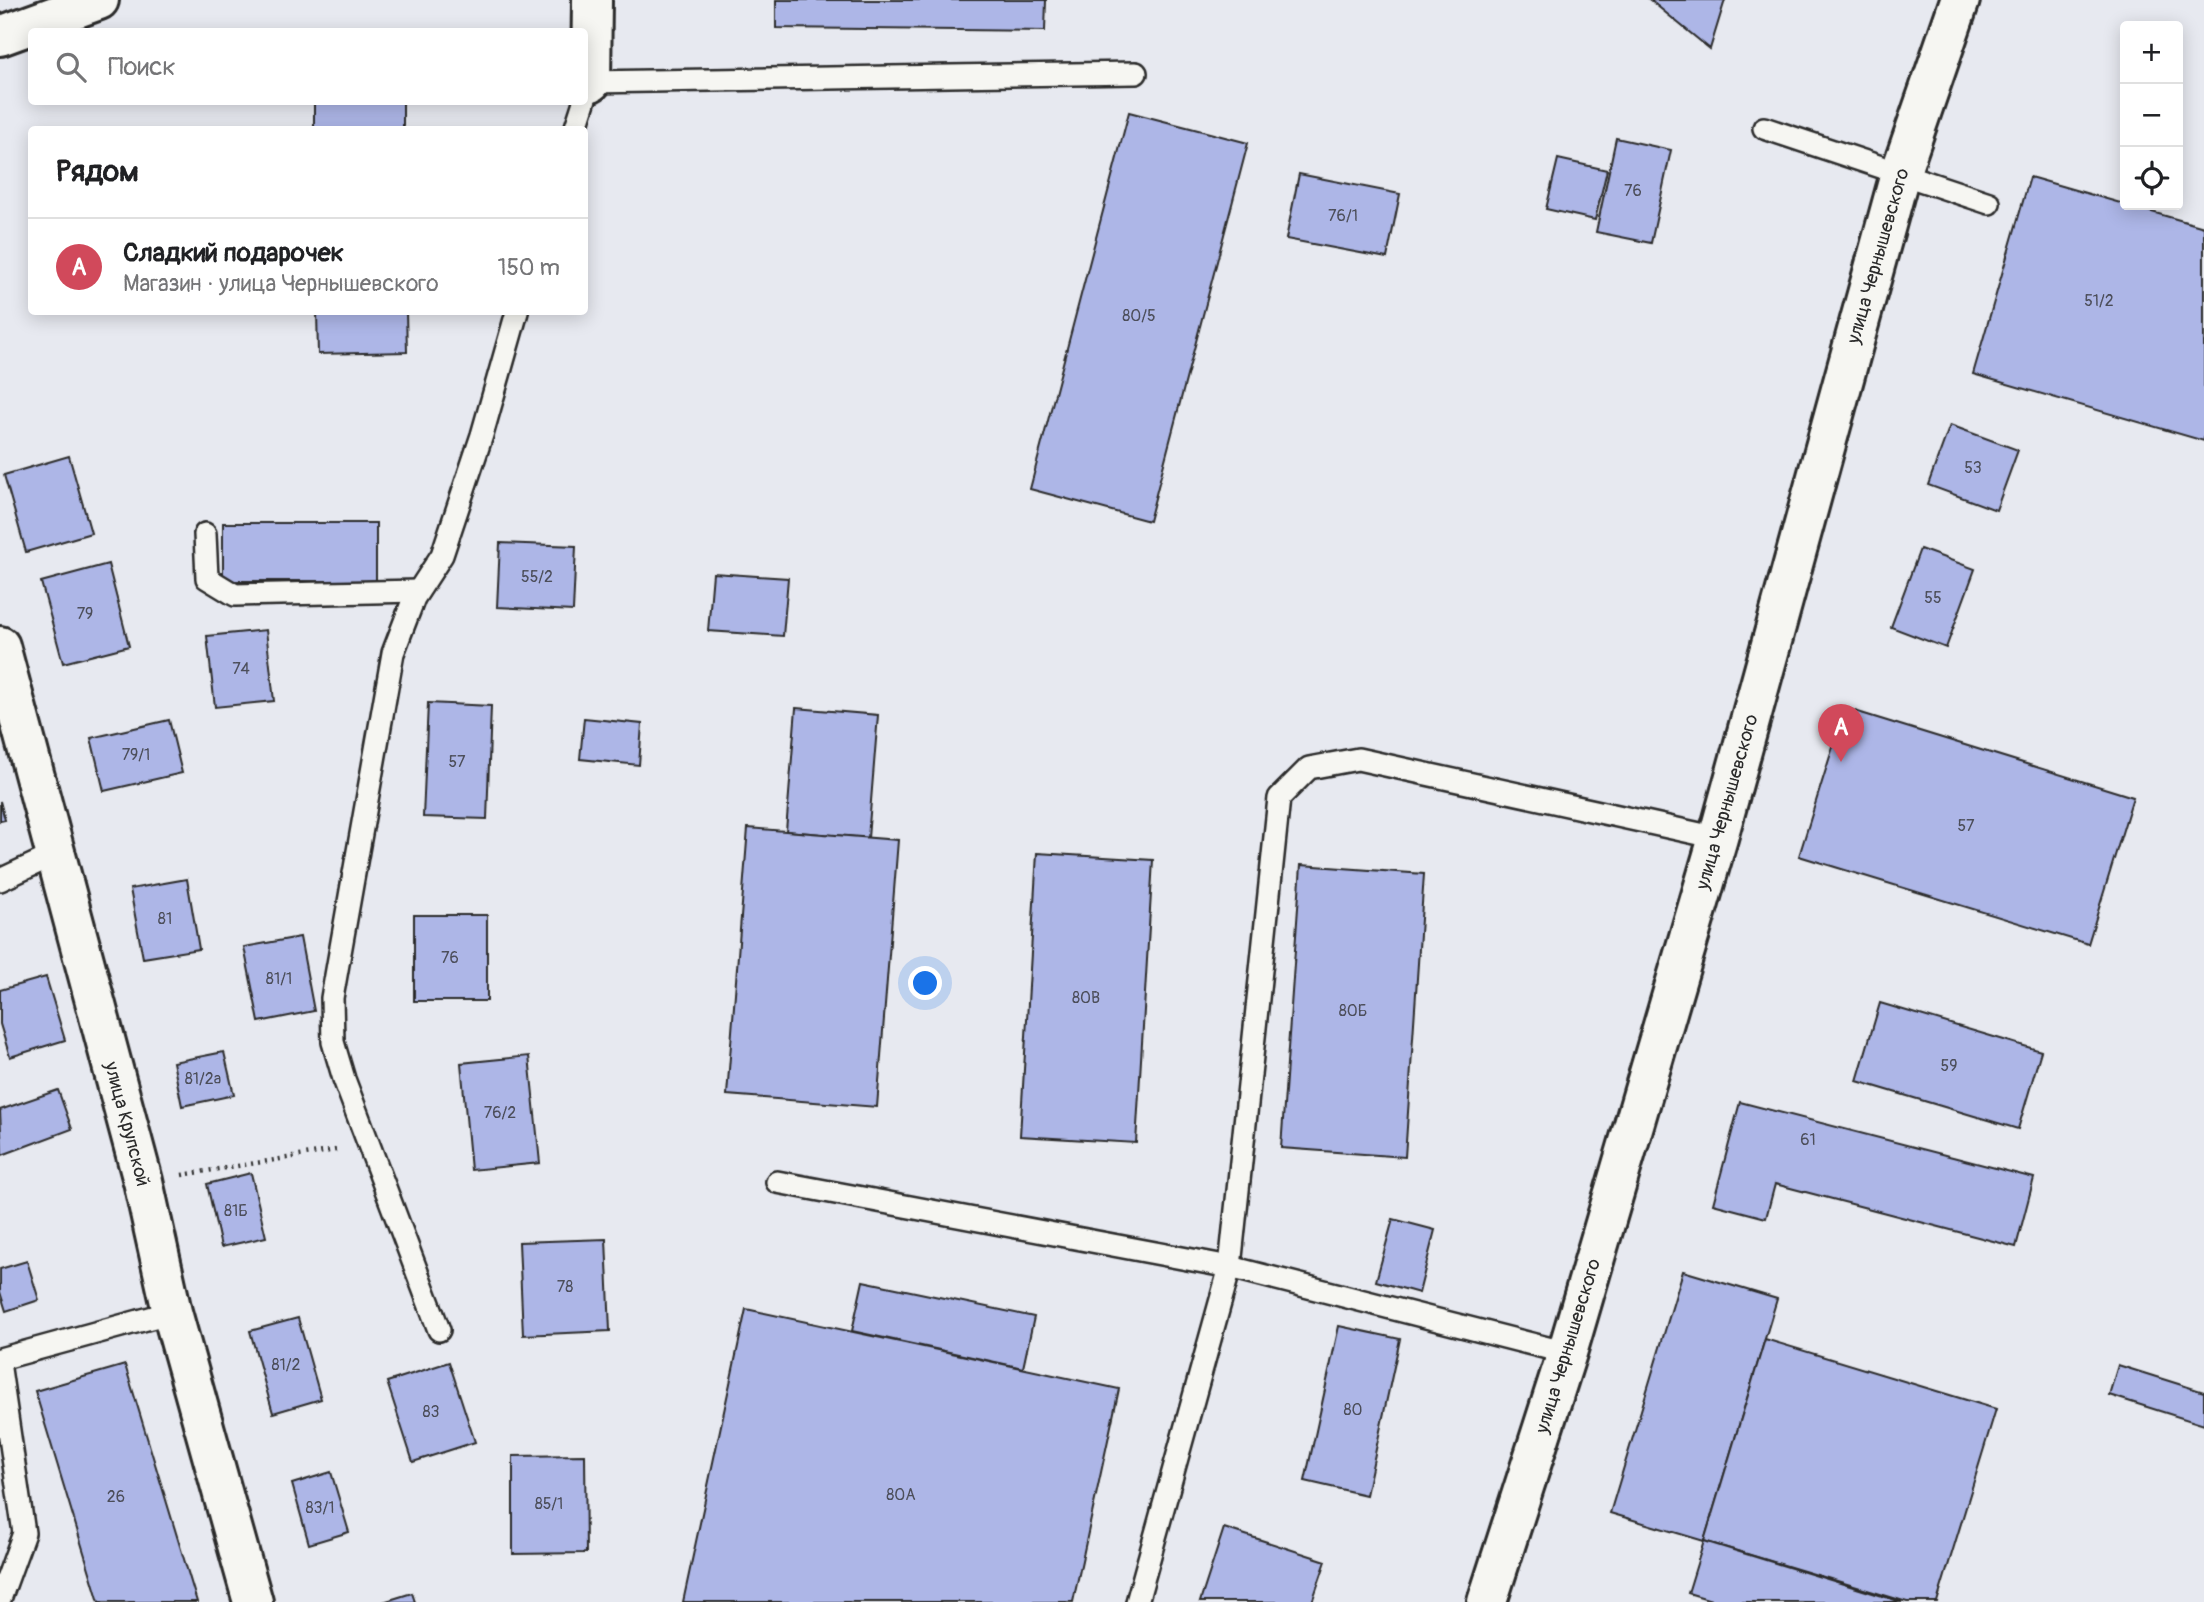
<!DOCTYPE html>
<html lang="ru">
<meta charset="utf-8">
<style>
body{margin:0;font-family:Pangolin,sans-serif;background:#f6f6f6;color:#202124}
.controls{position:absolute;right:21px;top:21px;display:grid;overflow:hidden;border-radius:7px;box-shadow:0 4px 18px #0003}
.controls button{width:63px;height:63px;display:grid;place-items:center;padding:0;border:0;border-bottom:2px solid #e0e0e0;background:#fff;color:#202124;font:35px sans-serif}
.you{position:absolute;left:926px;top:984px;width:24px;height:24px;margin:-18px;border:5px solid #fff;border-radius:50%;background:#1a73e8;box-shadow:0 0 0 10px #1a73e833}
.badge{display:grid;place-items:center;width:46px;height:46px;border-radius:50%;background:#d1495b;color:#fff;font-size:23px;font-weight:700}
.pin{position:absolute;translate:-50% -58px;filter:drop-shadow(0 2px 4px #0008)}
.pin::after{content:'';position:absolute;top:37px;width:24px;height:21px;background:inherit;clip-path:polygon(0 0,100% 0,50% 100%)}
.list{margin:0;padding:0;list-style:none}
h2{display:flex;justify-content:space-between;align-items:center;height:91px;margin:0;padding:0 28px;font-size:30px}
h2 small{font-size:23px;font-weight:400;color:#757577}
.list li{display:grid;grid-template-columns:46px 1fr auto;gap:21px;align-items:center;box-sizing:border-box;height:98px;padding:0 28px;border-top:2px solid #e0e0e0}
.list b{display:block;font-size:26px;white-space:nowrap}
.list p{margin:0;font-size:23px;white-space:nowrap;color:#757577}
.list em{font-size:23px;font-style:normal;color:#757577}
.icon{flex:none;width:38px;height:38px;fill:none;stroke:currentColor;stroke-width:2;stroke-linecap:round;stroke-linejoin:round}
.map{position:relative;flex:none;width:2204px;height:1602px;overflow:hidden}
.search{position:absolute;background:#fff;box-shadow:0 4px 18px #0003;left:28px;top:28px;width:560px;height:77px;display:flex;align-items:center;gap:18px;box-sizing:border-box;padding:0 24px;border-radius:7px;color:#757577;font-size:26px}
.panel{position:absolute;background:#fff;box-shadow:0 4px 18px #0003;left:28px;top:126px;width:560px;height:189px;border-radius:7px}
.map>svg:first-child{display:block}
</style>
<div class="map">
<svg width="2204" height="1602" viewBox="0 0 2204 1602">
<rect width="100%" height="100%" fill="#e7e9f0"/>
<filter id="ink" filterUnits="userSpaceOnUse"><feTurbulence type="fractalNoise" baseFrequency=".0143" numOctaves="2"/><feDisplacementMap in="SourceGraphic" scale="14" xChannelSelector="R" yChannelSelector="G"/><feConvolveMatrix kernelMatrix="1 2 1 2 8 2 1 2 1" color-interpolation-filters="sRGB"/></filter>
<g filter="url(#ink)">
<g fill="#adb6e7" stroke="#2b2b2b" stroke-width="2">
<path d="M776,0H1046L1045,31L776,28Z"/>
<path d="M1650,0H1725L1710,49Z"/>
<rect x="314" y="102" width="89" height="28"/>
<path d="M1129,112L1248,143L1149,521L1030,489Z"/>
<path d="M1616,138L1671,150L1651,243L1596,232Z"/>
<path d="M1558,159L1607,170L1595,220L1546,209Z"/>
<path d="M1299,174L1400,194L1387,258L1286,239Z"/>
<path d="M2030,177L2204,227V441L1973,374Z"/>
<path d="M317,312H406L407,352L318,354Z"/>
<path d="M1950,425L2018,450L1996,510L1928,485Z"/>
<path d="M69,456L91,533L26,552L4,475Z"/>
<rect x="223" y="523" width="153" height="58"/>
<path d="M500,543L576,546L573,611L497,607Z"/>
<path d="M1920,549L1975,569L1946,648L1891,627Z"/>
<path d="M108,564L129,646L63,663L41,582Z"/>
<path d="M713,573L788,578L783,636L708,631Z"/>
<path d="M266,630L274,701L215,707L207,636Z"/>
<path d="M428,703L491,706L487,819L423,817Z"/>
<path d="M796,708L878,715L868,838L786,831Z"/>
<path d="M1845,708L2133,797L2088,944L1799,856Z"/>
<path d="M584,718L642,724L639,765L580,759Z"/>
<path d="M169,720L182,773L104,791L91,738Z"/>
<path d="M0,801L5,820L0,821Z"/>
<path d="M748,828L898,840L877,1107L727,1095Z"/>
<path d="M1037,853L1153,860L1136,1143L1020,1136Z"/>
<path d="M1301,865L1424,874L1405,1157L1281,1148Z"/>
<path d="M187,879L199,949L143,958L130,889Z"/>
<rect x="414" y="915" width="73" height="86"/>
<path d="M300,937L314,1011L259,1022L244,947Z"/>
<path d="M46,977L65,1040L10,1057L0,1024V990Z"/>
<path d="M1880,1003L2041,1051L2018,1129L1857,1081Z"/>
<path d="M224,1052L234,1095L182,1106L173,1062Z"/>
<path d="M529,1056L540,1163L471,1170L461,1063Z"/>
<path d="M58,1090L72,1129L2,1155L0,1110Z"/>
<path d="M1740,1102L2034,1178L2016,1247L1775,1184L1766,1218L1713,1204Z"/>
<path d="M251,1173L266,1237L221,1247L207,1184Z"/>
<path d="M1393,1219L1435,1230L1419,1293L1376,1281Z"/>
<path d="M606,1239L610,1331L523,1335L519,1242Z"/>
<path d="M27,1261L39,1300L6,1311L0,1292V1269Z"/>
<path d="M1683,1271L1777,1299L1704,1541L1610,1513Z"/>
<path d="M863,1281L1034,1317L1023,1368L852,1331Z"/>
<path d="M746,1309L1119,1389L1073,1602H683Z"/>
<path d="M298,1318L321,1399L273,1413L250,1331Z"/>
<path d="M1339,1326L1400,1339L1366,1495L1305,1481Z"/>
<path d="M1765,1339L1996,1409L1937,1602H1907L1704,1541Z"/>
<path d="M449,1362L475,1442L413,1462L387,1382Z"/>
<path d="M125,1365L197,1602H99L35,1391Z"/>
<path d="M2118,1365L2204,1392V1425L2109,1395Z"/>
<path d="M585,1455L586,1553L513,1554V1456Z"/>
<path d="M331,1472L349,1532L309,1544L292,1484Z"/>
<path d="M1224,1528L1326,1561L1312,1602H1200Z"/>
<path d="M1704,1541L1902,1602H1718L1688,1593Z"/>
<path d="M412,1593L415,1602H383Z"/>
</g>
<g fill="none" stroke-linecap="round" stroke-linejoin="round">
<defs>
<g id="lane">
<path d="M584,101L591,82L1136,73"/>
<path d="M1764,128L1989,203"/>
<path d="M575,130L584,102"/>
<path d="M205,534L207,578L235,595L418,591"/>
<path d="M0,880L56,854"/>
<path d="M777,1182L1230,1267L1567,1353"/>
<path d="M439,1330L344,1079L333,1042L332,998L393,653L414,598L442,555L482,435L517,312"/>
<path d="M0,1359L172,1312"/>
<path d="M0,1369L24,1533L0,1599"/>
<path d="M1137,1602L1230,1267L1279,798L1309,768L1358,759L1718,838"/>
</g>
<g id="street">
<path d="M0,36L99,0"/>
<path d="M591,82L592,0"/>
<path d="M0,646L143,1181L172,1312L253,1602"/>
</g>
<path id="secondary" d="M1487,1602L1567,1353L1718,838L1900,174L1960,0"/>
</defs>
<use href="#lane" stroke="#2b2b2b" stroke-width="26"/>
<use href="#street" stroke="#2b2b2b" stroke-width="44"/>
<use href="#secondary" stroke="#2b2b2b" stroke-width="44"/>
<path stroke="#2b2b2b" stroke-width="4.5" stroke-dasharray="2 5" stroke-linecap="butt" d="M182,1175L336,1150"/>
<use href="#lane" stroke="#f6f6f2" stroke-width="21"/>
<use href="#street" stroke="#f6f6f2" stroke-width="38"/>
<use href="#secondary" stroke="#f6f6f2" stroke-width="38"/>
</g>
</g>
<g text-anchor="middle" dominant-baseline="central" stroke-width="7" stroke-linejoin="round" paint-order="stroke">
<g font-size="16" fill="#4c4e5a">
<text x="1633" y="191">76</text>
<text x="1343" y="216">76/1</text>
<text x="2099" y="301">51/2</text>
<text x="1139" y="316">80/5</text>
<text x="1973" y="468">53</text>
<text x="537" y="577">55/2</text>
<text x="1933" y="598">55</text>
<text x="85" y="614">79</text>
<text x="241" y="669">74</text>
<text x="136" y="755">79/1</text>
<text x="457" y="762">57</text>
<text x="1966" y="826">57</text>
<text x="165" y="919">81</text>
<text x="450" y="958">76</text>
<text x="279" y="979">81/1</text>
<text x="1086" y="998">80В</text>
<text x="1353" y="1011">80Б</text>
<text x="1949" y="1066">59</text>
<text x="203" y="1079">81/2а</text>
<text x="500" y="1113">76/2</text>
<text x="1808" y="1140">61</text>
<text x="236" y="1211">81Б</text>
<text x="565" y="1287">78</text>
<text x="286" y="1365">81/2</text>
<text x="1353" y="1410">80</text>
<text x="431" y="1412">83</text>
<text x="901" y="1495">80А</text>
<text x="116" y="1497">26</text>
<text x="549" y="1504">85/1</text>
<text x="320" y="1508">83/1</text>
</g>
<g font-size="19" fill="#2b2b2b" stroke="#f6f6f2">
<text transform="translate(1878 256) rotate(-74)">улица Чернышевского</text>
<text transform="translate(1727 802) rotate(-74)">улица Чернышевского</text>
<text transform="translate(127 1124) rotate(75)">улица Крупской</text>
<text transform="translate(1568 1346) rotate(-73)">улица Чернышевского</text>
</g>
</g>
</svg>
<div class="controls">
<button>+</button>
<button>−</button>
<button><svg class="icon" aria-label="locate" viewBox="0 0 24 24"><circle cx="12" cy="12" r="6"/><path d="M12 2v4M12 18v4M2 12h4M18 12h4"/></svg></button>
</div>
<div class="you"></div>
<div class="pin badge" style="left:1841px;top:762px">A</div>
<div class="search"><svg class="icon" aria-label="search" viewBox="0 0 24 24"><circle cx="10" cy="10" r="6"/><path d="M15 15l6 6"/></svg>Поиск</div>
<section class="panel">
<h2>Рядом<small></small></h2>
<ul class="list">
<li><span class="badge">A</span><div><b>Сладкий подарочек</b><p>Магазин · улица Чернышевского</p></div><em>150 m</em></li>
</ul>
</section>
</div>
